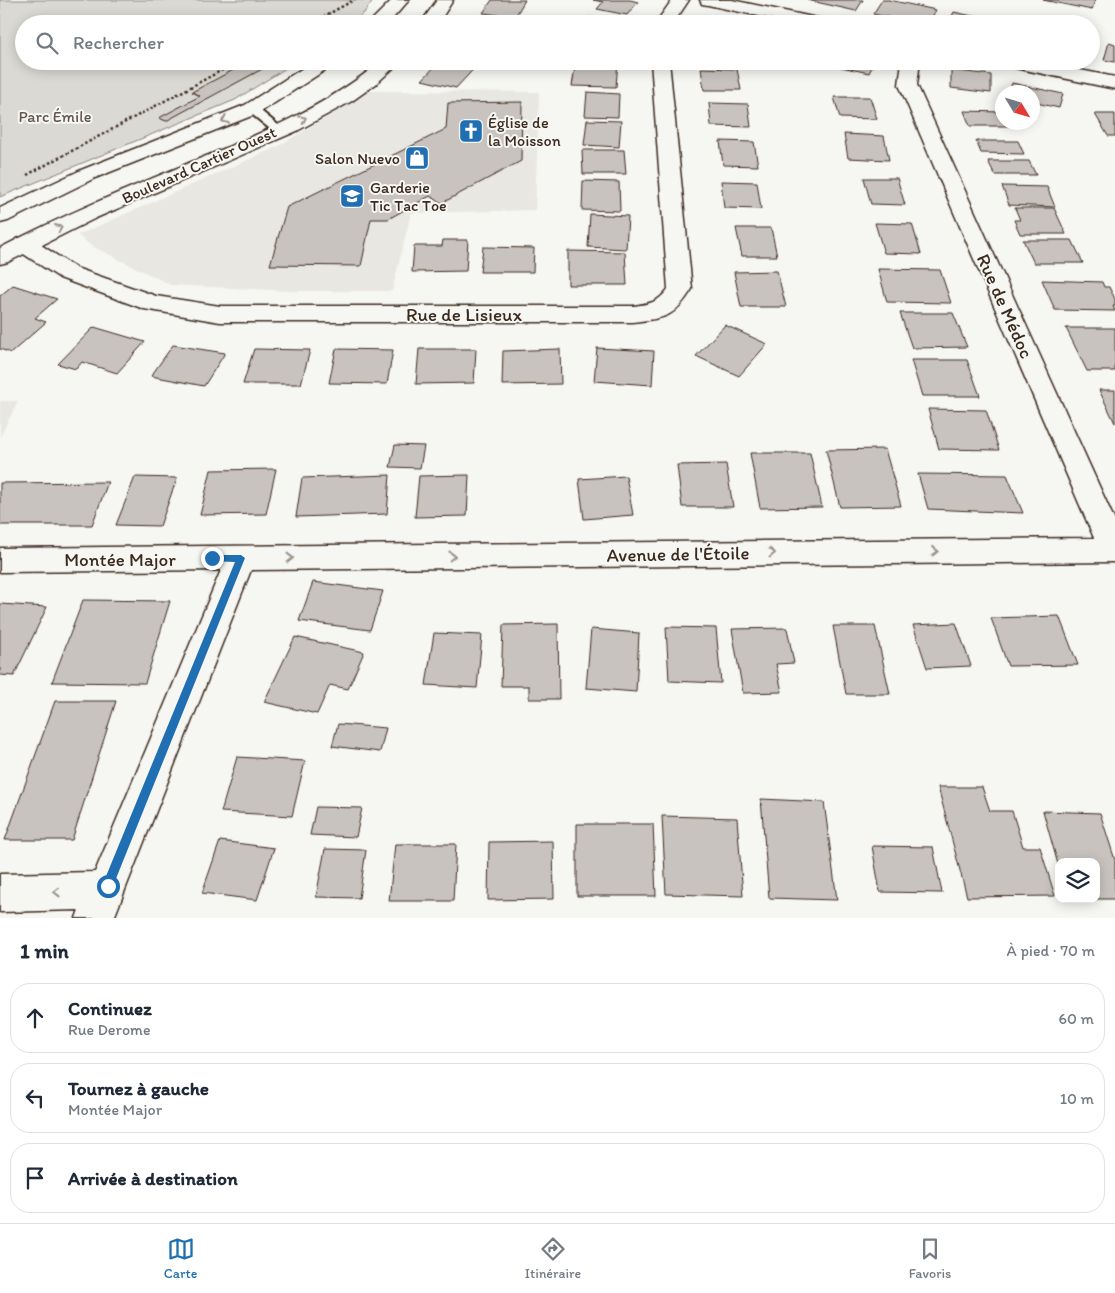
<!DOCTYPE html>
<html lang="fr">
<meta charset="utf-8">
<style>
body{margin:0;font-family:Itim,sans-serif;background:#f6f6f7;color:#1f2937}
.controls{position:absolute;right:15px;bottom:15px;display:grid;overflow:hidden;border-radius:10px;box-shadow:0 2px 12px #0003}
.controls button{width:45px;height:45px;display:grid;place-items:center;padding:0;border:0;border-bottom:1px solid #e0e1e3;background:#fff;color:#1f2937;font:25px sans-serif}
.compass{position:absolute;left:995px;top:85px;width:45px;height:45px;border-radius:50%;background:#fff;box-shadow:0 2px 12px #0003;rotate:128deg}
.stop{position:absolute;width:15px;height:15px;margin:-11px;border:4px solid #1f6fb2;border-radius:50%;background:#fff}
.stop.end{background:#1f6fb2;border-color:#fff;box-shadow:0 1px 5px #0008}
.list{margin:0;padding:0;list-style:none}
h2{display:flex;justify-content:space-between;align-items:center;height:65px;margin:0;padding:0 20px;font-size:21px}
h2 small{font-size:16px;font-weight:400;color:#747a83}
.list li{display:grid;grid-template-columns:32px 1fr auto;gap:15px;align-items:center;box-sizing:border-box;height:70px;margin:0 10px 10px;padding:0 10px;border:1px solid #e0e1e3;border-radius:20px}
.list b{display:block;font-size:19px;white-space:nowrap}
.list p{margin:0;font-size:16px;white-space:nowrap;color:#747a83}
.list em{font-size:16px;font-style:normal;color:#747a83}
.icon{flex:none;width:28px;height:28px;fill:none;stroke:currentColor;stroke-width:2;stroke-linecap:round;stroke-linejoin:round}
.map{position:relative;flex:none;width:1115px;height:918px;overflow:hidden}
.search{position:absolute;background:#fff;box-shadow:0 2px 12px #0003;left:15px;right:15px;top:15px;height:55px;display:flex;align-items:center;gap:12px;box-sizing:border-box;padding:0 18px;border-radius:28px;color:#747a83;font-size:19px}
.sheet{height:305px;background:#fff}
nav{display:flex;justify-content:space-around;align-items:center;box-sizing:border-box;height:70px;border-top:1px solid #e0e1e3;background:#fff;font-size:14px;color:#747a83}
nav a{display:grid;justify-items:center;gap:2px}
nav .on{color:#1f6fb2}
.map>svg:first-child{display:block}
</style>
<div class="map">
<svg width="1115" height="918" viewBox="0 0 1115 918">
<rect width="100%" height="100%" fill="#f6f6f2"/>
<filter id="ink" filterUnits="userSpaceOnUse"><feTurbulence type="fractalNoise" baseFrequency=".02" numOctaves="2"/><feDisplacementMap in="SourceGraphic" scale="10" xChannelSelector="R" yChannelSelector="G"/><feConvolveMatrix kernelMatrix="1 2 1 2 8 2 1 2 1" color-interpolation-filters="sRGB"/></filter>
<g filter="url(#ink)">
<g fill="#e8e7e2">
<path d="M370,91L539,92L535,210L411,213L392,291H291L171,285L90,245L78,235L277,147Z"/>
<path d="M0,401H18L0,437Z"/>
</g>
<path fill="#dad9d3" stroke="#8a8278" d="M0,0H373L364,13L350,24H24V61H297L235,100L0,197Z"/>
<g fill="#c8c3be" stroke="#3b2a1e">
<path d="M492,0H525L515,17L483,13Z"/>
<path d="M593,0H630L638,2L627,15L597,9L603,2Z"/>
<path d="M807,0H863L856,11Z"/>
<path d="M882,0H889L936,10L928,24H921L873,14Z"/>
<path d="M1043,0H1095L1092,10Z"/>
<path d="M954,12L1009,24H948Z"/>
<path d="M589,17L630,21L629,24H586Z"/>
<path d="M711,18L740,24H707Z"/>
<path d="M1109,42L1115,44V62L1104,60Z"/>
<path d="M250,61H277L166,121L159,118L200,96L192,92Z"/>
<path d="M440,61H481L456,88L422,80Z"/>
<path d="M576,61H618L616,87L572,86Z"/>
<path d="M813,61H875L869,73Z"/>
<path d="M701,68L737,69L741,90H704Z"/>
<path d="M951,70L991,75V93L951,88Z"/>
<path d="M1012,83L1063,94L1059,108L1032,102V92H1009Z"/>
<path d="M587,92L619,94L618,117L585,116Z"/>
<path d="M834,97H870L877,119L840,118Z"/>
<path d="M522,102L521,161L442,203L430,196L388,219H371L361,266L270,265L287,207L446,129L448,103Z"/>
<path d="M709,103L748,104L751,127L711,126Z"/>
<path d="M964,111L1002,112V122H1011L1013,126H970Z"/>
<path d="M1095,114H1115V136H1108Z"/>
<path d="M587,120L621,121L619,147L584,145Z"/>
<path d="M844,134L884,136L889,160L848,158Z"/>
<path d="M720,141L754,142L758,166L723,165Z"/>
<path d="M976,141H1018L1024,154L981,153Z"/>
<path d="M582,150H624L626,174H583Z"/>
<path d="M988,161H1029L1036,175H995Z"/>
<path d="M864,178H897L905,205L871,204Z"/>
<path d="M583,181L619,182L620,211L582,210Z"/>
<path d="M721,181L757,182L761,209L724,208Z"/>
<path d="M1002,186L1047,187L1055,207L1009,205Z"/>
<path d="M1015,208H1054L1066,234H1020L1014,220H1020Z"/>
<path d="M590,214L628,216L626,249L588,247Z"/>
<path d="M875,223L912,224L921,254L884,253Z"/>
<path d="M736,228H771L777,256H742Z"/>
<path d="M443,240H468L466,271L412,272L414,246H442Z"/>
<path d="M1023,240H1072L1083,263H1034Z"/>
<path d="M483,247L534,248L533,272H480Z"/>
<path d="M568,251L625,252L627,285H568Z"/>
<path d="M878,269L940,270L951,303L887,302Z"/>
<path d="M777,271L786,307H741L734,272Z"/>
<path d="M1042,280L1102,282L1104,287H1109L1115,299V306H1113L1115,311L1055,310Z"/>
<path d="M13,285L57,299L35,318L46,322L11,353L0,349V296Z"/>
<path d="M900,313H953L967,347L912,348Z"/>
<path d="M725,325L767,344L739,376L696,356Z"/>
<path d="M94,327L145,342L117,373L82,362L76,369L58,364Z"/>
<path d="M1066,328H1115V371H1087Z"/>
<path d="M173,345L225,353L204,386L151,376Z"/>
<path d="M597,348L654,351L652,385L594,381Z"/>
<path d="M254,349L310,350L301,384H243Z"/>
<path d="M336,349L393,350L387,384L329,383Z"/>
<path d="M419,349H476L474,383L416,384Z"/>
<path d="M560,349L561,384L502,385L503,351Z"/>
<path d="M911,360H967L980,396H922Z"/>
<path d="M1099,390H1115V423Z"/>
<path d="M928,409L986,410L999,450L939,449Z"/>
<path d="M395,445L424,446L420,468L390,467Z"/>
<path d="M885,449L901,506L840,507L826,450Z"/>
<path d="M750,453H810L822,507L760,508Z"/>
<path d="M726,464L733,507H682L677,465Z"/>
<path d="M276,469L266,514L200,515L211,470Z"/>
<path d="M918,474L1007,475L1023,513L928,509Z"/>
<path d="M390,475L387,514L296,517L302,478Z"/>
<path d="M469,475L467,516L415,517L419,476Z"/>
<path d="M626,476L633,515L584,519L579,479Z"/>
<path d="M135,477L177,478L160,526L116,525Z"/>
<path d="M108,482L92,525H0V483Z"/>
<path d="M313,582L383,591L370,630L299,621Z"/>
<path d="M83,600L170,601L145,683L52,682Z"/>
<path d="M0,604L47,607L14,676L0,675Z"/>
<path d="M1059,616L1078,665L1008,666L991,618Z"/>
<path d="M956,623L971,666L927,668L913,625Z"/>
<path d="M558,624L559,699H529V686H501L503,625Z"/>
<path d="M833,626H875L890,694H846Z"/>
<path d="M666,627L716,628L721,683L669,681Z"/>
<path d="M787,628L794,663L776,664L782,692L743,693L732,629Z"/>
<path d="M591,629L639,633L636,692L586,688Z"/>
<path d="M434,633L482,635L477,688L426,685Z"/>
<path d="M295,637L364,652L348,689L330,685L317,714L264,702Z"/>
<path d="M55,701H116L72,840H5Z"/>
<path d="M338,724L386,728L380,752L332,746Z"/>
<path d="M237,757L305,761L292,816L221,812Z"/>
<path d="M938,787H982L990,811H1012L1023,847H1040L1055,896L967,897Z"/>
<path d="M761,799L824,802L837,900L769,898Z"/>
<path d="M316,807L362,808L356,837L310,835Z"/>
<path d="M1043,811L1100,813L1115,860V899H1096V862H1059V868Z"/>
<path d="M662,816L737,818L743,896L666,894Z"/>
<path d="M577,824H653L656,896H577Z"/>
<path d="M220,841L274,848L257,900L202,893Z"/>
<path d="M553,841L554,899L488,900L489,842Z"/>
<path d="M395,844H456L453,901H389Z"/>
<path d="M872,846L933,847L942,893L880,892Z"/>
<path d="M325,849L366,850L359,898L316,897Z"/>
</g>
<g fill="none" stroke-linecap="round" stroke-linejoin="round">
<defs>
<path id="lane" d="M252,106L256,107L283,129L285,131L283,133H275L248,111L246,109Z"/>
<g id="street">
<path d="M672,0H689L673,24H655Z"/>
<path d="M700,0H732L822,19L828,20L831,24H796L708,5L702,4Z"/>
<path d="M651,61H669L692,289C674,318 665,318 633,322H220L144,309L60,278L16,249L13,244L16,239L24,237L32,239L76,268L156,296L220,306H633C649,304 658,303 668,289Z"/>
<path d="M902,61H920L917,85L1115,521V562L251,570L114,918H76L79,910L0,912V874L95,872L221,570L0,572V548L1094,538L899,85Z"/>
<path d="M997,61H1035L1115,77V89L1006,66L1000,65Z"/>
</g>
<g id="secondary">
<path d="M392,0H409L388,24H368Z"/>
<path d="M437,0H453L438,24H420Z"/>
<path d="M314,61H336L333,65L259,113L95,178L8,221L0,223V208L81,170L245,105Z"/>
<path d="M381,61H401L376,84L352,101L297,131L96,218L8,262L0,264V248C63,215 129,188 194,161C260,134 326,107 381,61Z"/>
</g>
</defs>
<use href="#lane" stroke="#3b2a1e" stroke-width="4"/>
<use href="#street" stroke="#3b2a1e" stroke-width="3"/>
<use href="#secondary" stroke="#3b2a1e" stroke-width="3"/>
<g stroke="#3b2a1e" stroke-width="2.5" stroke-dasharray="2.5 2.5" stroke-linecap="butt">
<path d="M310,24L354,0"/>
<path d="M27,175L239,61"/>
</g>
<use href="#lane" fill="#f6f6f2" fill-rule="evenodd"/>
<use href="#street" fill="#f6f6f2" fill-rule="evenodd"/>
<use href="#secondary" fill="#f6f6f2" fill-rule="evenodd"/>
</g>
<defs><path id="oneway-chevron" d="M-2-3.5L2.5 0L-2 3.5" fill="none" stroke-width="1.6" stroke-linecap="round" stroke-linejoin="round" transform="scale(1.25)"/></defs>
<g stroke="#989088">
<use href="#oneway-chevron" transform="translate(303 119) rotate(-26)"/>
<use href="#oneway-chevron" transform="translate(225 120) rotate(158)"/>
<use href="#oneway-chevron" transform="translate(59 228) rotate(-25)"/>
<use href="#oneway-chevron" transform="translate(935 551) rotate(-1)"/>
<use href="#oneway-chevron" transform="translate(772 553) rotate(-1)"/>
<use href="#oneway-chevron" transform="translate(452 556) rotate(-1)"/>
<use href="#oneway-chevron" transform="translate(290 558)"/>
<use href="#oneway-chevron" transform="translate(57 892) rotate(179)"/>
</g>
</g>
<path fill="#1f6fb2" d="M212,555H241L245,558L113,886L112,890L108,892L104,890L102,886L235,562L209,561V556Z"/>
<defs>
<symbol id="church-square" viewBox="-11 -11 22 22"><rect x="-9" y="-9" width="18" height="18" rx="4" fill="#1f6fb2" stroke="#f6f6f2"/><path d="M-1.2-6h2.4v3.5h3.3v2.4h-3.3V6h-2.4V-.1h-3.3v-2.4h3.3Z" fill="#fff"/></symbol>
<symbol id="shop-square" viewBox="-11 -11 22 22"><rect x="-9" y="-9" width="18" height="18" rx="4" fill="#1f6fb2" stroke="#f6f6f2"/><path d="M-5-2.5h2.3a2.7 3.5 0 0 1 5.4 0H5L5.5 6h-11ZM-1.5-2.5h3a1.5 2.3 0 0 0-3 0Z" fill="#fff"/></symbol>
<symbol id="school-square" viewBox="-11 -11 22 22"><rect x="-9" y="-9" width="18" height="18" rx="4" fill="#1f6fb2" stroke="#f6f6f2"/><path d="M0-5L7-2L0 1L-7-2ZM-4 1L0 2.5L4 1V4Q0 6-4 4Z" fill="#fff"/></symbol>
</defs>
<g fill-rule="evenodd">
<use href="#church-square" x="457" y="117" width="28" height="28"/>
<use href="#shop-square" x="403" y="144" width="28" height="28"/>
<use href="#school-square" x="338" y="182" width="28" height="28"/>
</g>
<g text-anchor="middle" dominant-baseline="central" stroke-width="4" stroke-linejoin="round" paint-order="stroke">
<g font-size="16" fill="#63564b" stroke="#f6f6f2">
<text x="55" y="116">Parc Émile</text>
</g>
<g font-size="16" fill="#3b2a1e" stroke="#f6f6f2" text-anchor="start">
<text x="488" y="122">Église de<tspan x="488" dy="18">la Moisson</tspan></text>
<text x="400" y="158" text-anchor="end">Salon Nuevo</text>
<text x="370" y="187">Garderie<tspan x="370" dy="18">Tic Tac Toe</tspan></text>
</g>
<g font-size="16" fill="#3b2a1e" stroke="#f6f6f2">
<text transform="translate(199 165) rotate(-24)">Boulevard Cartier Ouest</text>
</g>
<g font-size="19" fill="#3b2a1e" stroke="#f6f6f2">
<text transform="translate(1005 306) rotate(66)">Rue de Médoc</text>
<text x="464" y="314">Rue de Lisieux</text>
<text transform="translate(678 554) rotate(-1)">Avenue de l'Étoile</text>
<text x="120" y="559">Montée Major</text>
</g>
</g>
</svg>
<div class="controls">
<button><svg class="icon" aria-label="layers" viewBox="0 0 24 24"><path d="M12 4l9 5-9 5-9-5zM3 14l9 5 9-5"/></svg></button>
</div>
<svg class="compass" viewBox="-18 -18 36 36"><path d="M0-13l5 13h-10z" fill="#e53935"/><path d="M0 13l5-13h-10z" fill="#747a83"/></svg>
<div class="stop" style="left:108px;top:886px"></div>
<div class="stop end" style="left:212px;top:558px"></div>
<div class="search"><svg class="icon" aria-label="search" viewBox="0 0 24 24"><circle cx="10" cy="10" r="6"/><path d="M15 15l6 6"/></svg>Rechercher</div>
</div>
<section class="sheet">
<h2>1 min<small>À pied · 70 m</small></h2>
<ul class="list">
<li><svg class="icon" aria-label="ahead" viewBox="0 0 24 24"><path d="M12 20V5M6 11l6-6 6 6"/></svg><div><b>Continuez</b><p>Rue Derome</p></div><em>60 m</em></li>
<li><svg class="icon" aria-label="left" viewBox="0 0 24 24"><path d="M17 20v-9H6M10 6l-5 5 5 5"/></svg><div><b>Tournez à gauche</b><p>Montée Major</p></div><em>10 m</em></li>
<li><svg class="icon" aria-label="arrive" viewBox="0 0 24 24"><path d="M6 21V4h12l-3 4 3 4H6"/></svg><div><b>Arrivée à destination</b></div></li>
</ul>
</section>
<nav>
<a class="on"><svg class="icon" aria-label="map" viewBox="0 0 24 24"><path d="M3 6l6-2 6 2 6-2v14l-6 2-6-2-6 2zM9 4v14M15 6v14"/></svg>Carte</a>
<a><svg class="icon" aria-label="directions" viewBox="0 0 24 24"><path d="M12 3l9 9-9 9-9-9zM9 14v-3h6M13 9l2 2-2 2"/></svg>Itinéraire</a>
<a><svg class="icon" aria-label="saved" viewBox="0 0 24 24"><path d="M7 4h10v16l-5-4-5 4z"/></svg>Favoris</a>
</nav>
